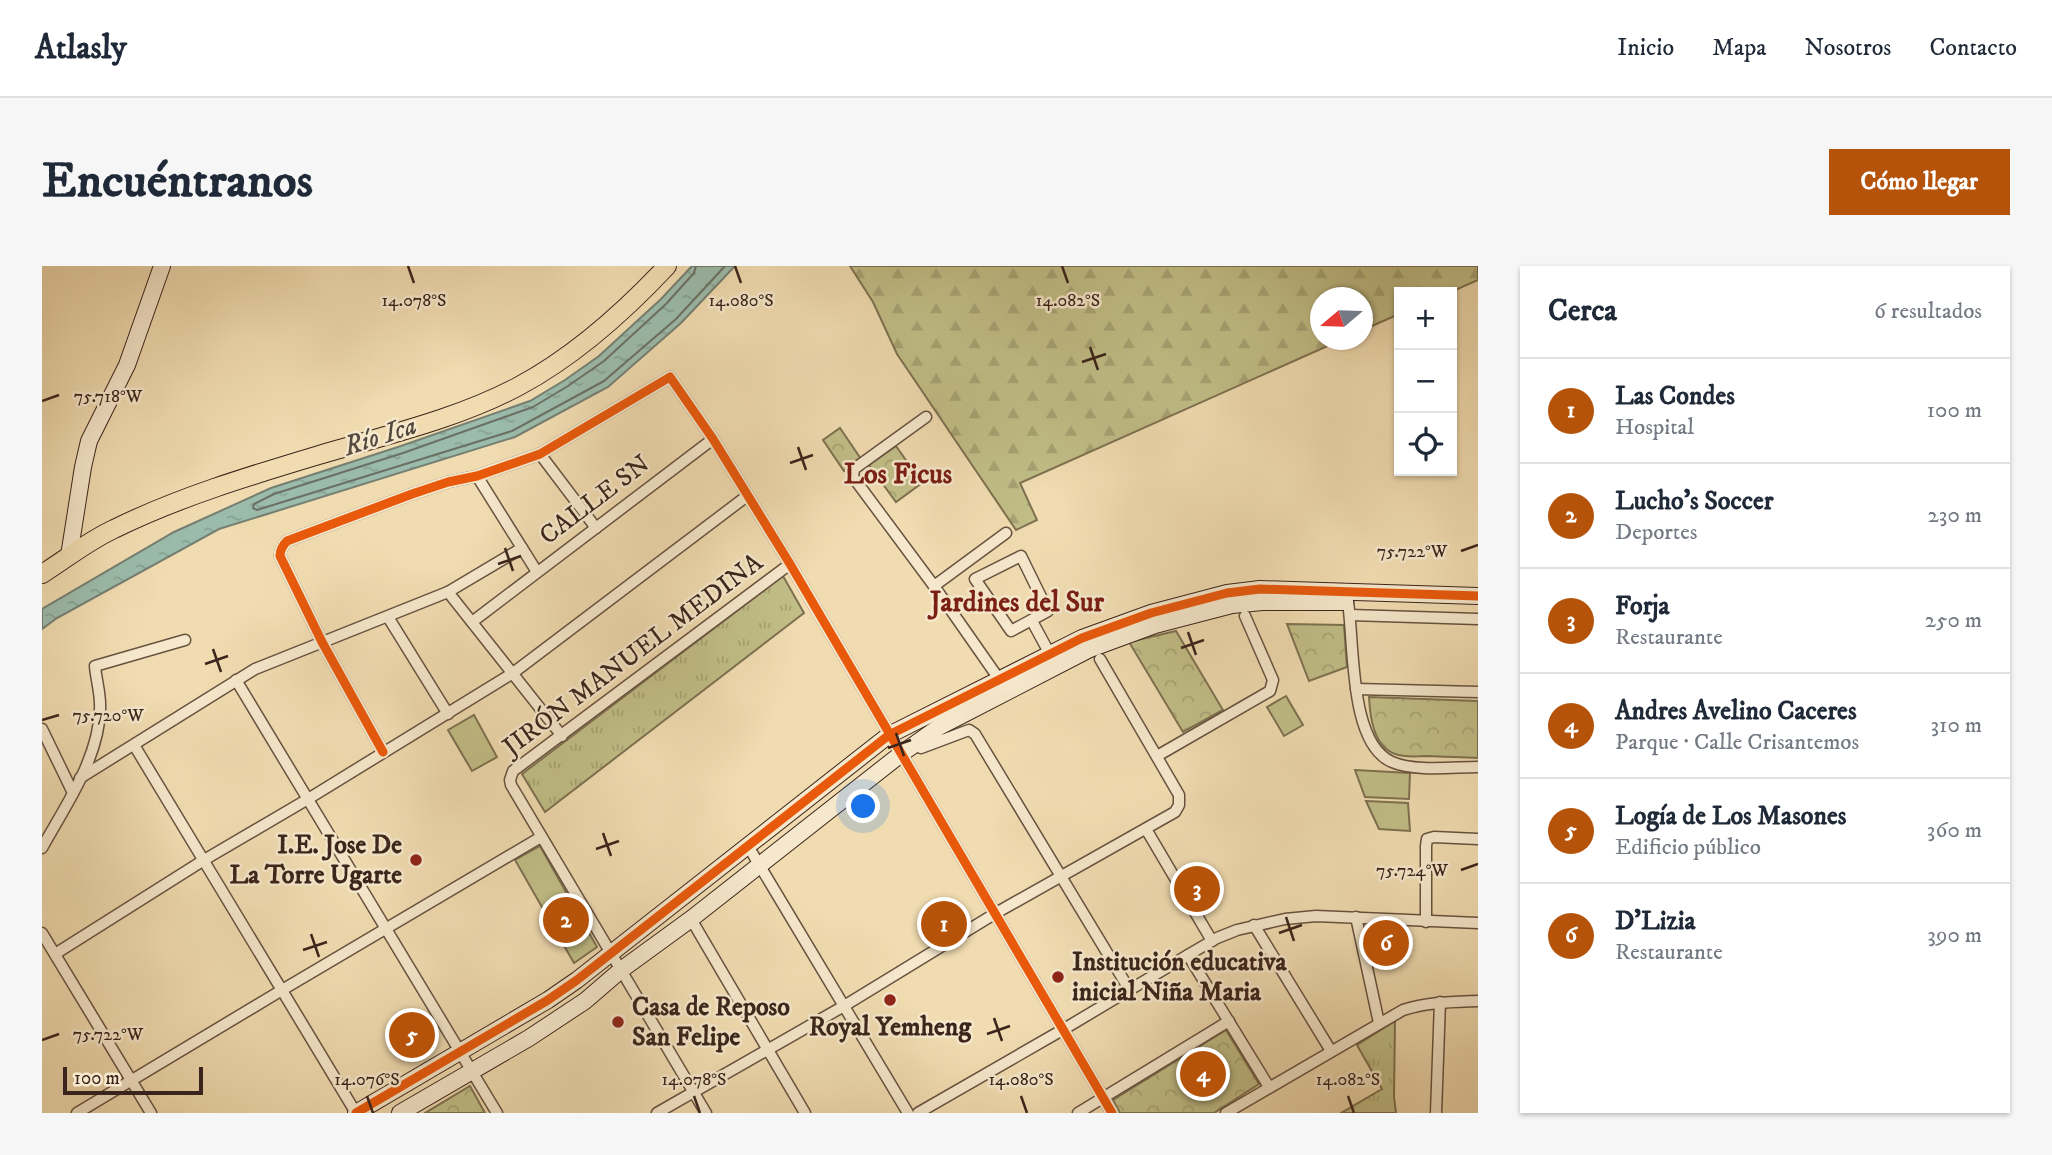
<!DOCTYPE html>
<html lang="es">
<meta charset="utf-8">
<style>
body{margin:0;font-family:"IM FELL DW Pica",serif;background:#f6f6f7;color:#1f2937}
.controls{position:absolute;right:21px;top:21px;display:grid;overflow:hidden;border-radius:0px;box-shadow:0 2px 5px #0004}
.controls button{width:63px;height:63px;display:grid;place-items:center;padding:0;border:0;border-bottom:2px solid #e0e1e3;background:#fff;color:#1f2937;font:35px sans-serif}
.compass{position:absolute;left:1268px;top:21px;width:63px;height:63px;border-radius:50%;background:#fff;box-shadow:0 2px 5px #0004;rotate:251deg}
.scale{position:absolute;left:21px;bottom:18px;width:140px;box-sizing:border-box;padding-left:7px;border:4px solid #3b241b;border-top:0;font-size:19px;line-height:24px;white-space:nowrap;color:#3b241b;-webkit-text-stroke:5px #f6e8cc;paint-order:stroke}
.you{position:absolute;left:822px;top:541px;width:24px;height:24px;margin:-18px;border:5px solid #fff;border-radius:50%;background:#1a73e8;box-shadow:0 0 0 10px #1a73e833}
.badge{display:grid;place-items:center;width:46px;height:46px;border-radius:50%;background:#b45309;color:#fff;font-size:23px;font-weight:700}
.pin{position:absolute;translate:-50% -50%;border:4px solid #fff;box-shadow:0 2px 7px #0006}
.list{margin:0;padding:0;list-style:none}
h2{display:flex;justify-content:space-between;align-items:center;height:91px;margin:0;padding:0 28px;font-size:30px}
h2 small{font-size:23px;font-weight:400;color:#747a83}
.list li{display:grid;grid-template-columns:46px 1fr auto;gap:21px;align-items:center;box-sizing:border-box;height:105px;padding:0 28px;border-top:2px solid #e0e1e3}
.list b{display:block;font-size:26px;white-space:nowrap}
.list p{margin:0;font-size:23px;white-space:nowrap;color:#747a83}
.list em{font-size:23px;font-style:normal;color:#747a83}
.icon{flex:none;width:38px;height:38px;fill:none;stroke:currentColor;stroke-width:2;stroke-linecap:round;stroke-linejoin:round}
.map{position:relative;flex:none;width:1436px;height:847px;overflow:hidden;border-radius:0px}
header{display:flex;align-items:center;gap:42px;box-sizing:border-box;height:98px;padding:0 35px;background:#fff;border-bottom:2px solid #e0e1e3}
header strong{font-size:33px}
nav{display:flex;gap:38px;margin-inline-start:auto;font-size:24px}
.intro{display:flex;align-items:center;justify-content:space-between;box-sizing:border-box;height:168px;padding:0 42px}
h1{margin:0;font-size:49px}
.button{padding:18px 32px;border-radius:0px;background:#b45309;color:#fff;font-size:24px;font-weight:700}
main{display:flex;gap:42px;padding:0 42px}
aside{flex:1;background:#fff;border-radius:0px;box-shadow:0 2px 5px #0004}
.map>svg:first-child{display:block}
</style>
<header>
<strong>Atlasly</strong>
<nav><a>Inicio</a><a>Mapa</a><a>Nosotros</a><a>Contacto</a></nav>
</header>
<div class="intro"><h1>Encuéntranos</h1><a class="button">Cómo llegar</a></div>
<main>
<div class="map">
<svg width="1436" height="847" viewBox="0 0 1436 847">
<defs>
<pattern id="grass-tufts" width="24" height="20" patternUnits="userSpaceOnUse" patternTransform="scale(1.75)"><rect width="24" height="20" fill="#c1be87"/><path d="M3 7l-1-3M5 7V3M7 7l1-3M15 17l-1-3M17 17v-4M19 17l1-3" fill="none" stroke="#a7a374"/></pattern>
<pattern id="forest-firs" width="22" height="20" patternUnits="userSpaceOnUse" patternTransform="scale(1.75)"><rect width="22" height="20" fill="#c1be87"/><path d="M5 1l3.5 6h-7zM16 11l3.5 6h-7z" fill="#a7a374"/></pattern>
<pattern id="park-crowns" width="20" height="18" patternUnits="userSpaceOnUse" patternTransform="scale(1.75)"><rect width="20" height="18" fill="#c1be87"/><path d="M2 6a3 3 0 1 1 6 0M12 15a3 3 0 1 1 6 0" fill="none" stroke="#a7a374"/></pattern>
<pattern id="water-ripples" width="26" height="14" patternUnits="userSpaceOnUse" patternTransform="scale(1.75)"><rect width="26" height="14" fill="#9bbcac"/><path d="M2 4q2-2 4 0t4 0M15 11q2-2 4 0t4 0" fill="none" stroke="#86a193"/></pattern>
</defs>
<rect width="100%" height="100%" fill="#f1dcb1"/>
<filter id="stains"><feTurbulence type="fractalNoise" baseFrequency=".00286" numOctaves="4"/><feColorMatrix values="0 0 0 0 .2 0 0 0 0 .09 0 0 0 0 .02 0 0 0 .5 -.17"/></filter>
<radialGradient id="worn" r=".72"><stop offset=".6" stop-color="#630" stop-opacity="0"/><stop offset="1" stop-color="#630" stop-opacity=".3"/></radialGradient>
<g fill="url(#grass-tufts)" stroke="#7e7151" stroke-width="2">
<path d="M741,310L762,347L503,546L480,508Z"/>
<path d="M1353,755L1352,831L1354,847H1299L1340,823L1315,779Z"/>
</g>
<path fill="url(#forest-firs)" stroke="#7e7151" stroke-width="2" d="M808,0H1436V14L1409,26H1357V48L1321,64V32H1279V74H1299L978,217L995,254L974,264L855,88L831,36Z"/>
<g fill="url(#park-crowns)" stroke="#7e7151" stroke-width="2">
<path d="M798,162L819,193L802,205L781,174Z"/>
<path d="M854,180L880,217L854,236L827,199Z"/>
<path d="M1245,358L1302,359L1305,401L1267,415Z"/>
<path d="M1134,365L1181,444L1141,466L1087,376Z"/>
<path d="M1327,431L1436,435V492C1419,491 1403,491 1386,490C1376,490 1363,492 1353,488C1331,480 1328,450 1327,431Z"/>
<path d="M1184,764L1217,818L1172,847H1078L1071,834Z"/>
<path d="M428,820L443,847H383Z"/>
</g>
<g fill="#c1be87" stroke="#7e7151" stroke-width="2">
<path d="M1244,430L1261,459L1242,470L1225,441Z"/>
<path d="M432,449L455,491L430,505L406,464Z"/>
<path d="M1313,504L1368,507L1367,533L1323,531Z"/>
<path d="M1324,535L1366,537L1368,565L1337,563Z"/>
<path d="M498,580L555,681L532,697L473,594Z"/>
</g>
<path fill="url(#water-ripples)" stroke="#757f72" stroke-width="2" d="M650,0H693L639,57L566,121L473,171L177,263L15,352L0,363V343L132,266L229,222L359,180L488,135L523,114L557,90L619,33Z"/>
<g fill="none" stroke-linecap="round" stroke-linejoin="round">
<path stroke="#6b7064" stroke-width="2" d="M654,0L652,7L624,38L562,95L526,120L491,141L361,187L232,228L212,238L211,242L215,244L470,165L562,115L634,53L683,0"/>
<defs>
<g id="street">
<path d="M884,151L812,203L811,211L892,320L957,413"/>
<path d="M498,188L554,262"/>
<path d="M435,210L495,306"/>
<path d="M979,290L1006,345L969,365L933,313Z"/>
<path d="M892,320L964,267"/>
<path d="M406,326L520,470"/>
<path d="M1305,329C1313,370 1305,477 1350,496C1373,506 1411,501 1436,501"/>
<path d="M1308,349L1436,353"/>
<path d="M346,351L406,448"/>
<path d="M990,355L1010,392"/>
<path d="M430,356L671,173"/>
<path d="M194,414L455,847"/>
<path d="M1314,423L1436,426"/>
<path d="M0,463L31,527"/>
<path d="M92,479L314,847"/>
<path d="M871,479L879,482L927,464L933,468L1087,723"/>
<path d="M341,486L280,376L238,290C238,284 240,280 245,275L370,228L406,216L435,210L498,188L628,111L671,173L748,298L1070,847"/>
<path d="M1115,490L1228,425L1231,414L1203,350"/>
<path d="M38,512L213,403L406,326L480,282"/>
<path d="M1104,563L1170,675"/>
<path d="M706,580L866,847"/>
<path d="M0,582C23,540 57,493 58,443C59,428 54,414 53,400L143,374"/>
<path d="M1314,651L1337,757"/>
<path d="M649,653L763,847"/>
<path d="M1384,656V580L1385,573L1392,571L1436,573"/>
<path d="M1212,659L1289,785"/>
<path d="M0,667L109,847"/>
<path d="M13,688L162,594L266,533L471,407L705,230"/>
<path d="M1146,689L1227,821"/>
<path d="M35,847L240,724L499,571"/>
<path d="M615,847L802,740L954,647L1133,546L1137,539V529L1058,393"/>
<path d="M664,847L469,519L468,514L471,505L748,298"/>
<path d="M876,847L1022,763L1146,689L1175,672L1195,664L1243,653L1274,650L1436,657"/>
<path d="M1036,847L1187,755"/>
<path d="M1184,847L1361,744C1386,736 1410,736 1436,735"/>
<path d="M1394,847L1398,736"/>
</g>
<g id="secondary">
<path d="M27,290L41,201L47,175L85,99L120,0"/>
<path d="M314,847L506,734L535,714L847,469L1040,372L1109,347L1185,327L1218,323L1436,330"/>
<path d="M358,847L487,772L543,735L579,704L649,653L859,488L897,461L1048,383L1113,359L1190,339L1220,336H1303"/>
</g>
<path id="primary" d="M0,308C24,293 46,275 72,263C137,231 207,210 277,189C344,169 415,153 477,120C533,90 582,46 625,0"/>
</defs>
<use href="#street" stroke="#685240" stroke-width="13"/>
<use href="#secondary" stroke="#3b241b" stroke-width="18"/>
<use href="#primary" stroke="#3b241b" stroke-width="20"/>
<use href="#street" stroke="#f6e8cc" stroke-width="10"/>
<use href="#secondary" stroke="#f6e8cc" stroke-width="16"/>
<use href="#primary" stroke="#f1dcb1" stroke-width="18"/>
<defs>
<g id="cycleway">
<path d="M341,486L280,376L238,290C238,284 240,280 245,275L370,228L406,216L435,210L498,188L628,111L671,173L748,298L1070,847"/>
<path d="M314,847L506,734L535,714L847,469L1040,372L1109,347L1185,327L1218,323L1436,330"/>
</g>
</defs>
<use href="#cycleway" stroke="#f6e8cc" stroke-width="13"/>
<use href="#cycleway" stroke="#e8590c" stroke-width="9"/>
</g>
<path fill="none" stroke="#3b241b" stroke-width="2.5" d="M366,0L372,17M693,0L699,17M1020,0L1026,17M1048,81L1056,104M1040,96L1064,88M0,135L17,129M756,181L764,204M748,197L771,189M463,282L471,305M1419,285L1436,279M456,298L479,290M1146,366L1154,389M1139,382L1162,374M171,383L179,406M163,398L186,390M0,454L17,449M854,467L862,490M846,482L869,474M561,567L569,590M554,583L577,575M1419,604L1436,598M1244,651L1252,675M1237,667L1260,659M269,668L277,691M261,684L285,676M952,752L960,775M945,768L968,760M0,774L17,768M325,830L331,847M652,830L658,847M979,830L985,847M1306,830L1312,847"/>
<g fill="#8f2418" stroke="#f6e8cc" stroke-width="2.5">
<circle cx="374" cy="594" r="7"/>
<circle cx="1016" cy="711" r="7"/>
<circle cx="848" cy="734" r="7"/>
<circle cx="576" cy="756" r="7"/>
</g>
<g text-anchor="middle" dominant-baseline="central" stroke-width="5" stroke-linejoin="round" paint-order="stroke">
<g font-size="26" fill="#3b241b" stroke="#f6e8cc">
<text transform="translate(553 234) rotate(-37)">CALLE SN</text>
<text transform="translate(591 389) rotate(-37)">JIRÓN MANUEL MEDINA</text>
</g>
<g font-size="26" font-weight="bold" fill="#3b241b" stroke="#f6e8cc" text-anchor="start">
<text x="360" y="579" text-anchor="end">I.E. Jose De<tspan x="360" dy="30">La Torre Ugarte</tspan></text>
<text x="1030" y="696">Institución educativa<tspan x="1030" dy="30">inicial Niña Maria</tspan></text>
<text x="590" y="741">Casa de Reposo<tspan x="590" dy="30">San Felipe</tspan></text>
<text x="848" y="761" text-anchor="middle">Royal Yemheng</text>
</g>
<g font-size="28" font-style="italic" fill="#534a3f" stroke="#f6e8cc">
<text transform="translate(338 170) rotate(-18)">Río Ica</text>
</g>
<g font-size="28" font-weight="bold" fill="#7a1f14" stroke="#f6e8cc">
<text x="856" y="208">Los Ficus</text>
<text x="975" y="336">Jardines del Sur</text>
</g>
</g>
<g font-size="18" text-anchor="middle" fill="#3b241b" stroke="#f6e8cc" stroke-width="5" stroke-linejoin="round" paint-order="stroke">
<text x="372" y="40">14.078°S</text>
<text x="699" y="40">14.080°S</text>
<text x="1026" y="40">14.082°S</text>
<text x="66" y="136">75.718°W</text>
<text x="1370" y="291">75.722°W</text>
<text x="66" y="455">75.720°W</text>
<text x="1370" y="610">75.724°W</text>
<text x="66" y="774">75.722°W</text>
<text x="325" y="819">14.076°S</text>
<text x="652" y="819">14.078°S</text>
<text x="979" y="819">14.080°S</text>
<text x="1306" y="819">14.082°S</text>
</g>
<rect width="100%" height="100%" filter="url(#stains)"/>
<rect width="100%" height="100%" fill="url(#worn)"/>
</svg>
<div class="controls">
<button>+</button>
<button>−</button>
<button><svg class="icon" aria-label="locate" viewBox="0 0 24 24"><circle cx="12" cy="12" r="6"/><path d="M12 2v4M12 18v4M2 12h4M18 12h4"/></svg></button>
</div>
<svg class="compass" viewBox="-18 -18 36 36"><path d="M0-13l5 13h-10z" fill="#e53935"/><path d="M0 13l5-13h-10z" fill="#747a83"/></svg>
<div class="scale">100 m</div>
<div class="you"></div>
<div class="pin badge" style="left:902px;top:658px">1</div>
<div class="pin badge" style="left:524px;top:654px">2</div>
<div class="pin badge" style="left:1155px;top:623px">3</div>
<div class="pin badge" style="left:1161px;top:808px">4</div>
<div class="pin badge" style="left:370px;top:769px">5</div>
<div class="pin badge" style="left:1344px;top:677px">6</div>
</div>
<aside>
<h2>Cerca<small>6 resultados</small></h2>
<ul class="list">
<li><span class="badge">1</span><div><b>Las Condes</b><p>Hospital</p></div><em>100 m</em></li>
<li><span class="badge">2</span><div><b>Lucho's Soccer</b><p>Deportes</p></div><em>230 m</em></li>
<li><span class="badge">3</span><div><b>Forja</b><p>Restaurante</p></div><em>250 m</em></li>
<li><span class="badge">4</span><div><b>Andres Avelino Caceres</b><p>Parque · Calle Crisantemos</p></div><em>310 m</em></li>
<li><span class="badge">5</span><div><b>Logía de Los Masones</b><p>Edificio público</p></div><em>360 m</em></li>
<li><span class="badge">6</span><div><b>D'Lizia</b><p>Restaurante</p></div><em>390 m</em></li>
</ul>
</aside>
</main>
